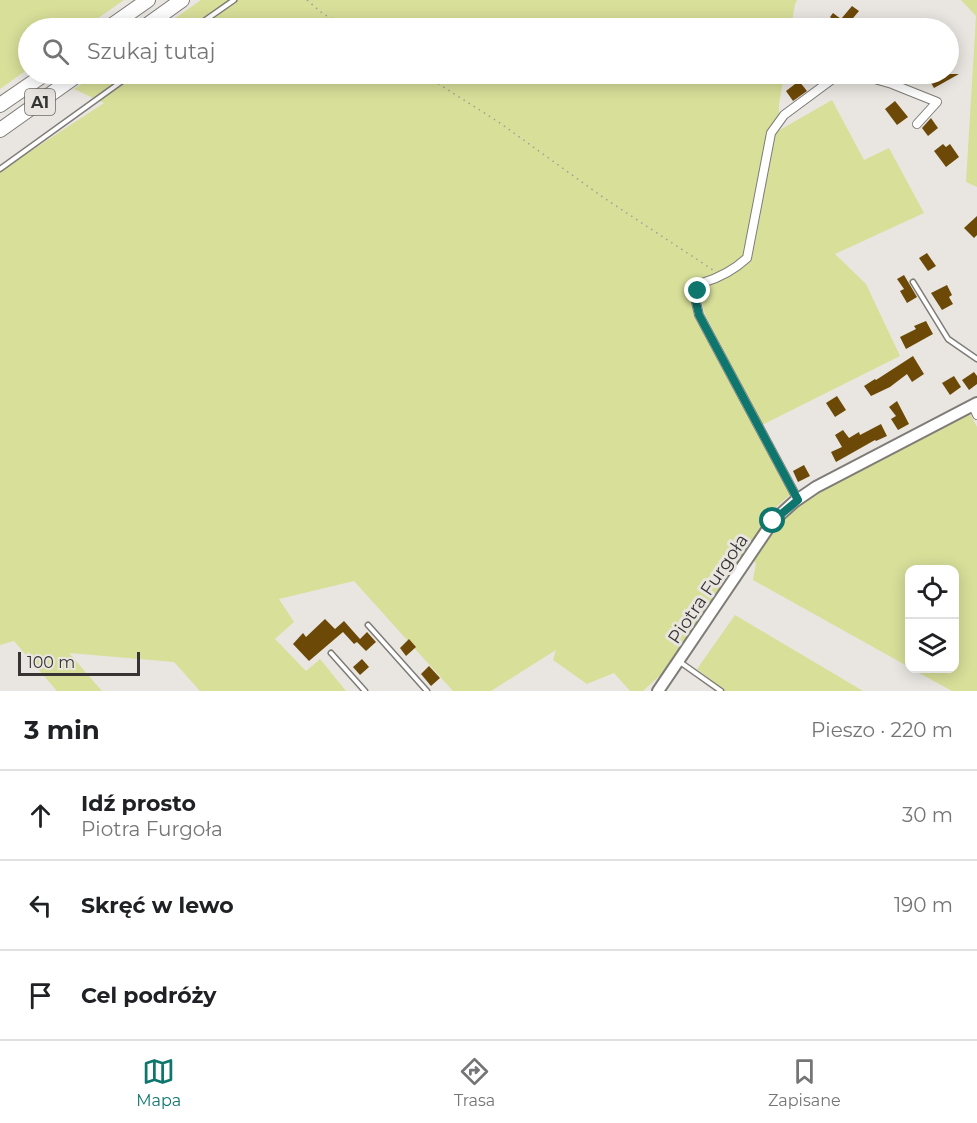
<!DOCTYPE html>
<html lang="pl">
<meta charset="utf-8">
<style>
body{margin:0;font-family:Montserrat,sans-serif;background:#f6f6f6;color:#202124}
.controls{position:absolute;right:18px;bottom:18px;display:grid;overflow:hidden;border-radius:12px;box-shadow:0 3px 15px #0003}
.controls button{width:54px;height:54px;display:grid;place-items:center;padding:0;border:0;border-bottom:2px solid #e0e0e0;background:#fff;color:#202124;font:30px sans-serif}
.scale{position:absolute;left:18px;bottom:15px;width:122px;box-sizing:border-box;padding-left:6px;border:3px solid #363533;border-top:0;font-size:16px;line-height:21px;white-space:nowrap;color:#363533;-webkit-text-stroke:4px #e9e6e1;paint-order:stroke}
.stop{position:absolute;width:18px;height:18px;margin:-14px;border:4px solid #0f766e;border-radius:50%;background:#fff}
.stop.end{background:#0f766e;border-color:#fff;box-shadow:0 2px 6px #0008}
.list{margin:0;padding:0;list-style:none}
h2{display:flex;justify-content:space-between;align-items:center;height:78px;margin:0;padding:0 24px;font-size:26px}
h2 small{font-size:20px;font-weight:400;color:#757577}
.list li{display:grid;grid-template-columns:39px 1fr auto;gap:18px;align-items:center;box-sizing:border-box;height:90px;padding:0 24px;border-top:2px solid #e0e0e0}
.list b{display:block;font-size:22px;white-space:nowrap}
.list p{margin:0;font-size:20px;white-space:nowrap;color:#757577}
.list em{font-size:20px;font-style:normal;color:#757577}
.icon{flex:none;width:33px;height:33px;fill:none;stroke:currentColor;stroke-width:2;stroke-linecap:round;stroke-linejoin:round}
.map{position:relative;flex:none;width:977px;height:691px;overflow:hidden}
.search{position:absolute;background:#fff;box-shadow:0 3px 15px #0003;left:18px;right:18px;top:18px;height:66px;display:flex;align-items:center;gap:15px;box-sizing:border-box;padding:0 21px;border-radius:33px;color:#757577;font-size:22px}
.sheet{height:348px;background:#fff}
nav{display:flex;justify-content:space-around;align-items:center;box-sizing:border-box;height:84px;border-top:2px solid #e0e0e0;background:#fff;font-size:16px;color:#757577}
nav a{display:grid;justify-items:center;gap:3px}
nav .on{color:#0f766e}
.map>svg:first-child{display:block}
</style>
<div class="map">
<svg width="977" height="691" viewBox="0 0 977 691">
<rect width="100%" height="100%" fill="#e9e6e1"/>
<g fill="#d8df99">
<path d="M0,0H124L84,28H28V69L0,89Z"/>
<path d="M201,0H797L795,4L791,28H161Z"/>
<path d="M961,0H977V187L966,182L976,16Z"/>
<path d="M97,74H784L779,105L778,131L832,100L864,160L889,148L924,213L835,254L866,284L900,356L762,425L705,315L700,295L692,299L696,320L705,333L791,494L774,509L702,614L667,669L643,691H630L614,673L587,684L553,660L556,650L491,691H453L354,581L279,599L294,622L275,639L306,671L320,659L346,691H200L174,662L69,653L102,691H57L14,641L0,645V171L104,103L74,89Z"/>
<path d="M970,414L977,427V691H952L912,669L954,668V570H910L909,667L753,580L756,563L751,558L774,525L803,503L887,453Z"/>
<path d="M735,615L863,691H725L697,669Z"/>
</g>
<g fill="#6d4907">
<path d="M852,6L859,11L848,24L853,28H843L830,17L833,13L841,19Z"/>
<path d="M930,74H959L934,88L927,76Z"/>
<path d="M799,81L807,91L793,101L786,91Z"/>
<path d="M895,101L908,117L897,125L885,109Z"/>
<path d="M931,118L938,128L928,136L922,128Z"/>
<path d="M943,144L946,147L950,144L959,157L946,167L934,151Z"/>
<path d="M977,216V235L974,238L964,228Z"/>
<path d="M927,253L936,266L928,271L919,258Z"/>
<path d="M904,275L917,297L907,303L900,291L904,289L897,279Z"/>
<path d="M947,285L952,295L949,297L953,304L942,310L931,293Z"/>
<path d="M926,321L933,334L906,349L900,337L916,329L914,326Z"/>
<path d="M913,356L924,374L912,382L907,374L890,387L871,396L864,386L875,379L876,380Z"/>
<path d="M974,372L977,376V384L969,390L962,380Z"/>
<path d="M954,376L961,387L950,395L942,383Z"/>
<path d="M837,396L846,410L835,417L826,403Z"/>
<path d="M897,401L909,424L898,430L891,419L896,416L889,407Z"/>
<path d="M881,424L887,436L876,441L875,440L836,462L831,452L842,447L835,435L843,430L849,438L859,432L860,435Z"/>
<path d="M804,465L810,476L798,482L793,471Z"/>
<path d="M325,619L335,629L344,621L360,639L367,632L376,642L366,651L357,642L354,644L343,632L309,661L293,644L303,633L306,637Z"/>
<path d="M409,639L416,647L406,656L400,648Z"/>
<path d="M362,659L369,667L360,675L353,667Z"/>
<path d="M429,666L440,678L431,686L421,674Z"/>
</g>
<g fill="none" stroke-linecap="round" stroke-linejoin="round">
<defs>
<g id="lane">
<path d="M194,28L234,0"/>
<path d="M0,169L132,74"/>
<path d="M913,282L948,339L977,359"/>
<path d="M368,625L427,691"/>
<path d="M331,653L365,691"/>
<path d="M680,662L721,691"/>
</g>
<g id="street">
<path d="M857,74L892,84L937,102L917,124"/>
<path d="M973,406L977,415"/>
<path d="M798,500L699,315L696,302L702,283C719,278 734,270 747,258L771,133L784,115L838,75L845,74"/>
</g>
<path id="secondary" d="M658,691L773,521L794,502L816,487L977,403"/>
<g id="highway">
<path d="M108,28L148,0"/>
<path d="M143,28L182,0"/>
<path d="M0,105L45,74"/>
<path d="M0,130L79,74"/>
</g>
</defs>
<use href="#lane" stroke="#7f7c78" stroke-width="7"/>
<use href="#street" stroke="#7f7c78" stroke-width="10"/>
<use href="#secondary" stroke="#7f7c78" stroke-width="14"/>
<use href="#highway" stroke="#7f7c78" stroke-width="16"/>
<g stroke="#a09e9a" stroke-width="1.5" stroke-dasharray="1.5 4.5" stroke-linecap="butt">
<path d="M307,0L322,13L348,28"/>
<path d="M423,74L500,123L604,198L713,270"/>
</g>
<use href="#lane" stroke="#fff" stroke-width="4"/>
<use href="#street" stroke="#fff" stroke-width="8"/>
<use href="#secondary" stroke="#fff" stroke-width="10"/>
<use href="#highway" stroke="#fff" stroke-width="14"/>
</g>
<g fill="none" stroke-linecap="round" stroke-linejoin="round">
<path stroke="#0f766e" stroke-width="8" d="M698,291L696,302L699,315L798,500L773,521"/>
</g>
<g text-anchor="middle" dominant-baseline="central" stroke-width="6" stroke-linejoin="round" paint-order="stroke">
<rect fill="#e9e6e1" stroke="#6c6a67" stroke-width="1.5" x="25" y="89" width="30" height="26" rx="4.5"/>
<g font-size="16" font-weight="bold" fill="#363533">
<text x="40" y="102">A1</text>
</g>
<g font-size="18" fill="#363533" stroke="#e9e6e1">
<text transform="translate(708 589) rotate(-56)">Piotra Furgoła</text>
</g>
</g>
</svg>
<div class="controls">
<button><svg class="icon" aria-label="locate" viewBox="0 0 24 24"><circle cx="12" cy="12" r="6"/><path d="M12 2v4M12 18v4M2 12h4M18 12h4"/></svg></button>
<button><svg class="icon" aria-label="layers" viewBox="0 0 24 24"><path d="M12 4l9 5-9 5-9-5zM3 14l9 5 9-5"/></svg></button>
</div>
<div class="scale">100 m</div>
<div class="stop" style="left:773px;top:521px"></div>
<div class="stop end" style="left:698px;top:291px"></div>
<div class="search"><svg class="icon" aria-label="search" viewBox="0 0 24 24"><circle cx="10" cy="10" r="6"/><path d="M15 15l6 6"/></svg>Szukaj tutaj</div>
</div>
<section class="sheet">
<h2>3 min<small>Pieszo · 220 m</small></h2>
<ul class="list">
<li><svg class="icon" aria-label="ahead" viewBox="0 0 24 24"><path d="M12 20V5M6 11l6-6 6 6"/></svg><div><b>Idź prosto</b><p>Piotra Furgoła</p></div><em>30 m</em></li>
<li><svg class="icon" aria-label="left" viewBox="0 0 24 24"><path d="M17 20v-9H6M10 6l-5 5 5 5"/></svg><div><b>Skręć w lewo</b></div><em>190 m</em></li>
<li><svg class="icon" aria-label="arrive" viewBox="0 0 24 24"><path d="M6 21V4h12l-3 4 3 4H6"/></svg><div><b>Cel podróży</b></div></li>
</ul>
</section>
<nav>
<a class="on"><svg class="icon" aria-label="map" viewBox="0 0 24 24"><path d="M3 6l6-2 6 2 6-2v14l-6 2-6-2-6 2zM9 4v14M15 6v14"/></svg>Mapa</a>
<a><svg class="icon" aria-label="directions" viewBox="0 0 24 24"><path d="M12 3l9 9-9 9-9-9zM9 14v-3h6M13 9l2 2-2 2"/></svg>Trasa</a>
<a><svg class="icon" aria-label="saved" viewBox="0 0 24 24"><path d="M7 4h10v16l-5-4-5 4z"/></svg>Zapisane</a>
</nav>
